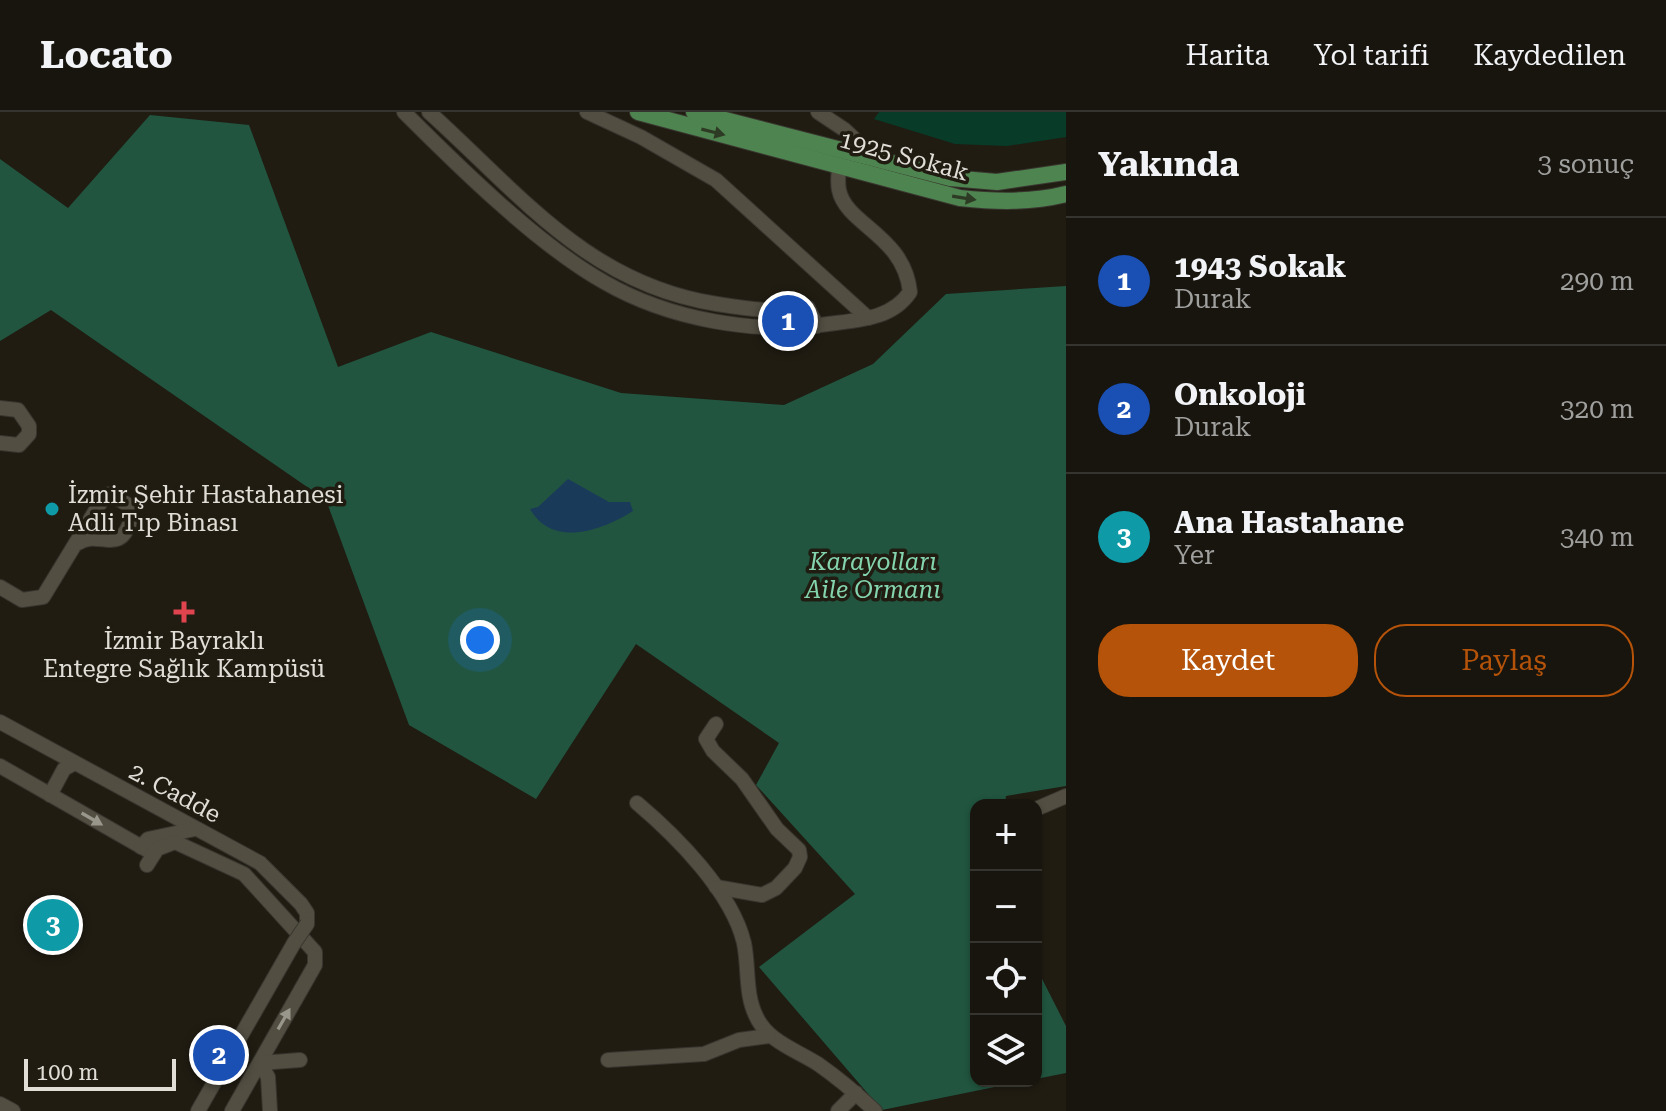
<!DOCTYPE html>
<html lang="tr">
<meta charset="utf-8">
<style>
body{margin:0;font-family:"Roboto Serif",serif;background:#211e17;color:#f1f3f6}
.controls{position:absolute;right:24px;bottom:24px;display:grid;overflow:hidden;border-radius:16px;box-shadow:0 2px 6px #0004}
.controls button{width:72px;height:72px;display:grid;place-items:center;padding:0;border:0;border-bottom:2px solid #36342e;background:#18150e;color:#f1f3f6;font:40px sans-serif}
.scale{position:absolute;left:24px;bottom:20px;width:152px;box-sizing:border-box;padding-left:8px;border:4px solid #e0ded7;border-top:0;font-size:22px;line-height:28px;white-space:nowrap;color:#e0ded7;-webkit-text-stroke:6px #201c12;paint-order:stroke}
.you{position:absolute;left:480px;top:528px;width:28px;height:28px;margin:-20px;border:6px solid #fff;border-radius:50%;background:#1a73e8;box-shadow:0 0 0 12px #1a73e833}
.badge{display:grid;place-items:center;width:52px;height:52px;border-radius:50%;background:#b45309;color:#fff;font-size:26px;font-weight:700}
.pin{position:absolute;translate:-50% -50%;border:4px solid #fff;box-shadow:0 2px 8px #0006}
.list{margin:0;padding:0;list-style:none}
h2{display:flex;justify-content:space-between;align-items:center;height:104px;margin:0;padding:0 32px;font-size:34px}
h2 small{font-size:26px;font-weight:400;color:#9f9f9e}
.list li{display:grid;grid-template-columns:52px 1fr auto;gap:24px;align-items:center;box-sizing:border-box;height:128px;padding:0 32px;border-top:2px solid #36342e}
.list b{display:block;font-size:30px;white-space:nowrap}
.list p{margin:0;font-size:26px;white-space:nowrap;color:#9f9f9e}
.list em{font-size:26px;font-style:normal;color:#9f9f9e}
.actions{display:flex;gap:16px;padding:24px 32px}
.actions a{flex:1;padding:18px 0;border:2px solid #b45309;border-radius:32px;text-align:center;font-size:28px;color:#b45309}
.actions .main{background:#b45309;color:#fff}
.icon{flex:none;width:44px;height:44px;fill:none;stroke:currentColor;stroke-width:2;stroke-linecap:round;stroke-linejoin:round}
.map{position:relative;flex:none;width:1066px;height:999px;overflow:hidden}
header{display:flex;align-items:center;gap:48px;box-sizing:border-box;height:112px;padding:0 40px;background:#18150e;border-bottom:2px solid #36342e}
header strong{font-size:38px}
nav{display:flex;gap:44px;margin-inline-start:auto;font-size:28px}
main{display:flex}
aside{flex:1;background:#18150e}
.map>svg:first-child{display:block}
</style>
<header>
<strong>Locato</strong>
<nav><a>Harita</a><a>Yol tarifi</a><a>Kaydedilen</a></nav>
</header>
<main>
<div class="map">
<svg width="1066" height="999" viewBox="0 0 1066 999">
<rect width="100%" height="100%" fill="#201c12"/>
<path fill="#083b28" d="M879,0H1066V25L1007,34L955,32L874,7Z"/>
<g fill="#21553f">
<path d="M150,3L249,13L338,255L431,220L621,281L784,293L873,252L946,182L1066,174V674L1006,684L1005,693H976V969H1024L882,998L759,855L855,782L756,673L779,631L636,532L536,687L409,613L326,388L51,198L0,229V47L68,96Z"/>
<path d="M1036,855L1066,914V961L1036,967Z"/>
</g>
<path fill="#1a3a5a" d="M568,367L609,390H630L633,399C603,418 553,437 530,397L538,395Z"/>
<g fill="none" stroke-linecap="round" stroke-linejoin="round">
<defs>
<g id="minor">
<path d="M404,0C458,54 538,133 604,170C668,207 755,223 828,212C859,208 892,207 910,180C904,123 846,113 839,78C837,70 839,60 839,52"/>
<path d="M429,0C520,82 588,172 717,192C748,197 777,201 808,196L817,214"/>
<path d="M587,0L641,25L716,68L868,206"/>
<path d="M818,0L845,18L875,46"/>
<path d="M0,296L18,298L29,314V322L19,333L0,331"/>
<path d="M0,475L22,488L43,485L105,383L111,382L128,393L131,407C120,445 100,417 78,431"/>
<path d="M0,610L260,751L301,792L307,801V812"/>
<path d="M0,654L154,742"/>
<path d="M50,683L64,657L73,652"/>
<path d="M637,691C676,724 732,780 744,831C749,855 745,882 756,904C767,929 796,938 818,952C838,966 857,982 875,999"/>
<path d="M1036,697L1066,684"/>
<path d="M141,735L148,727L195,717"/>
<path d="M147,753L157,737L175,730L244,762L315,840V853L232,999"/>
<path d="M716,775L762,783L776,776L795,756L800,745L799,738L777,717L742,667L713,639L706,627L716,612"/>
<path d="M608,948L704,942L739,928L769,924"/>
<path d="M0,992L13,999"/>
<path d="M198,999L294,831"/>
<path d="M270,999L268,965L260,951L300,948"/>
<path d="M838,999L856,981"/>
</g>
<g id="major">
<path d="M638,0L960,86C996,90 1031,91 1066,82"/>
<path d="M694,0L950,66L997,70L1066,60"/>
</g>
</defs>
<use href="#minor" stroke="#393630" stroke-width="16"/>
<use href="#major" stroke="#393630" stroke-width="18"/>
<use href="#minor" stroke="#524e42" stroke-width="14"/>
<use href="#major" stroke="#4e844f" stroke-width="16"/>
<defs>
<path id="minor-bridge" d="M294,831L307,812"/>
</defs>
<use href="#minor-bridge" stroke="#393630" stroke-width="16" stroke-linecap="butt"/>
<use href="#minor-bridge" stroke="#524e42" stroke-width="14"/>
</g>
<defs><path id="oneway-solid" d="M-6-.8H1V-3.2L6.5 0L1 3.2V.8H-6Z" transform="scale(2)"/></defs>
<g fill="#2e3b24">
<use href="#oneway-solid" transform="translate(713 20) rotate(14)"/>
<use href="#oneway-solid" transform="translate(964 86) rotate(9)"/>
</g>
<g fill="#99968c">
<use href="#oneway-solid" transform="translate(92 707) rotate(30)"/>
<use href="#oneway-solid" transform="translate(284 907) rotate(-60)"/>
</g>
<circle fill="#0f9aa8" stroke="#201c12" stroke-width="3" cx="52" cy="397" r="8"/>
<path fill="#e0444e" stroke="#201c12" stroke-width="3" d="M180 488h8v8h8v8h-8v8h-8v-8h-8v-8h8z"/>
<g text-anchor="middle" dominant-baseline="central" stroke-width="7" stroke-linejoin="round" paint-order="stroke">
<g font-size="24" fill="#e0ded7" stroke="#201c12">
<text transform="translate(904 44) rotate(15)">1925 Sokak</text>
<text transform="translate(175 681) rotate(28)">2. Cadde</text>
</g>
<g font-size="24" fill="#e0ded7" stroke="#201c12" text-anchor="start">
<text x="68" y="383">İzmir Şehir Hastahanesi<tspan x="68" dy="28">Adli Tıp Binası</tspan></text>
<text x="184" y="529" text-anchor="middle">İzmir Bayraklı<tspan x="184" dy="28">Entegre Sağlık Kampüsü</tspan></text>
</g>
<g font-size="24" font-style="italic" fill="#84d5af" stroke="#201c12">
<text x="873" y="450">Karayolları<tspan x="873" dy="28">Aile Ormanı</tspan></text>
</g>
</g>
</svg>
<div class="controls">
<button>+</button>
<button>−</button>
<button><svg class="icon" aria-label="locate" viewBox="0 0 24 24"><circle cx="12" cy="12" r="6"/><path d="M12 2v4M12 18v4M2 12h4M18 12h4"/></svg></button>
<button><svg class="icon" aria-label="layers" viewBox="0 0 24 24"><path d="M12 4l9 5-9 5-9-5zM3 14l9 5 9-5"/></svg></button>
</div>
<div class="scale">100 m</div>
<div class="you"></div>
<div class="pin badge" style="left:788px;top:209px;background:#1a4fb4">1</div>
<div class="pin badge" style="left:219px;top:943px;background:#1a4fb4">2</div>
<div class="pin badge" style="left:53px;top:813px;background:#0f9aa8">3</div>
</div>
<aside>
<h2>Yakında<small>3 sonuç</small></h2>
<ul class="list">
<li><span class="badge" style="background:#1a4fb4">1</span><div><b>1943 Sokak</b><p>Durak</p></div><em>290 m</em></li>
<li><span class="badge" style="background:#1a4fb4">2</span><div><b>Onkoloji</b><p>Durak</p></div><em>320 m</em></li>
<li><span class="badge" style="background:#0f9aa8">3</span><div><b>Ana Hastahane</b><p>Yer</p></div><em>340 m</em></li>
</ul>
<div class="actions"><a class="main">Kaydet</a><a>Paylaş</a></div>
</aside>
</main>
